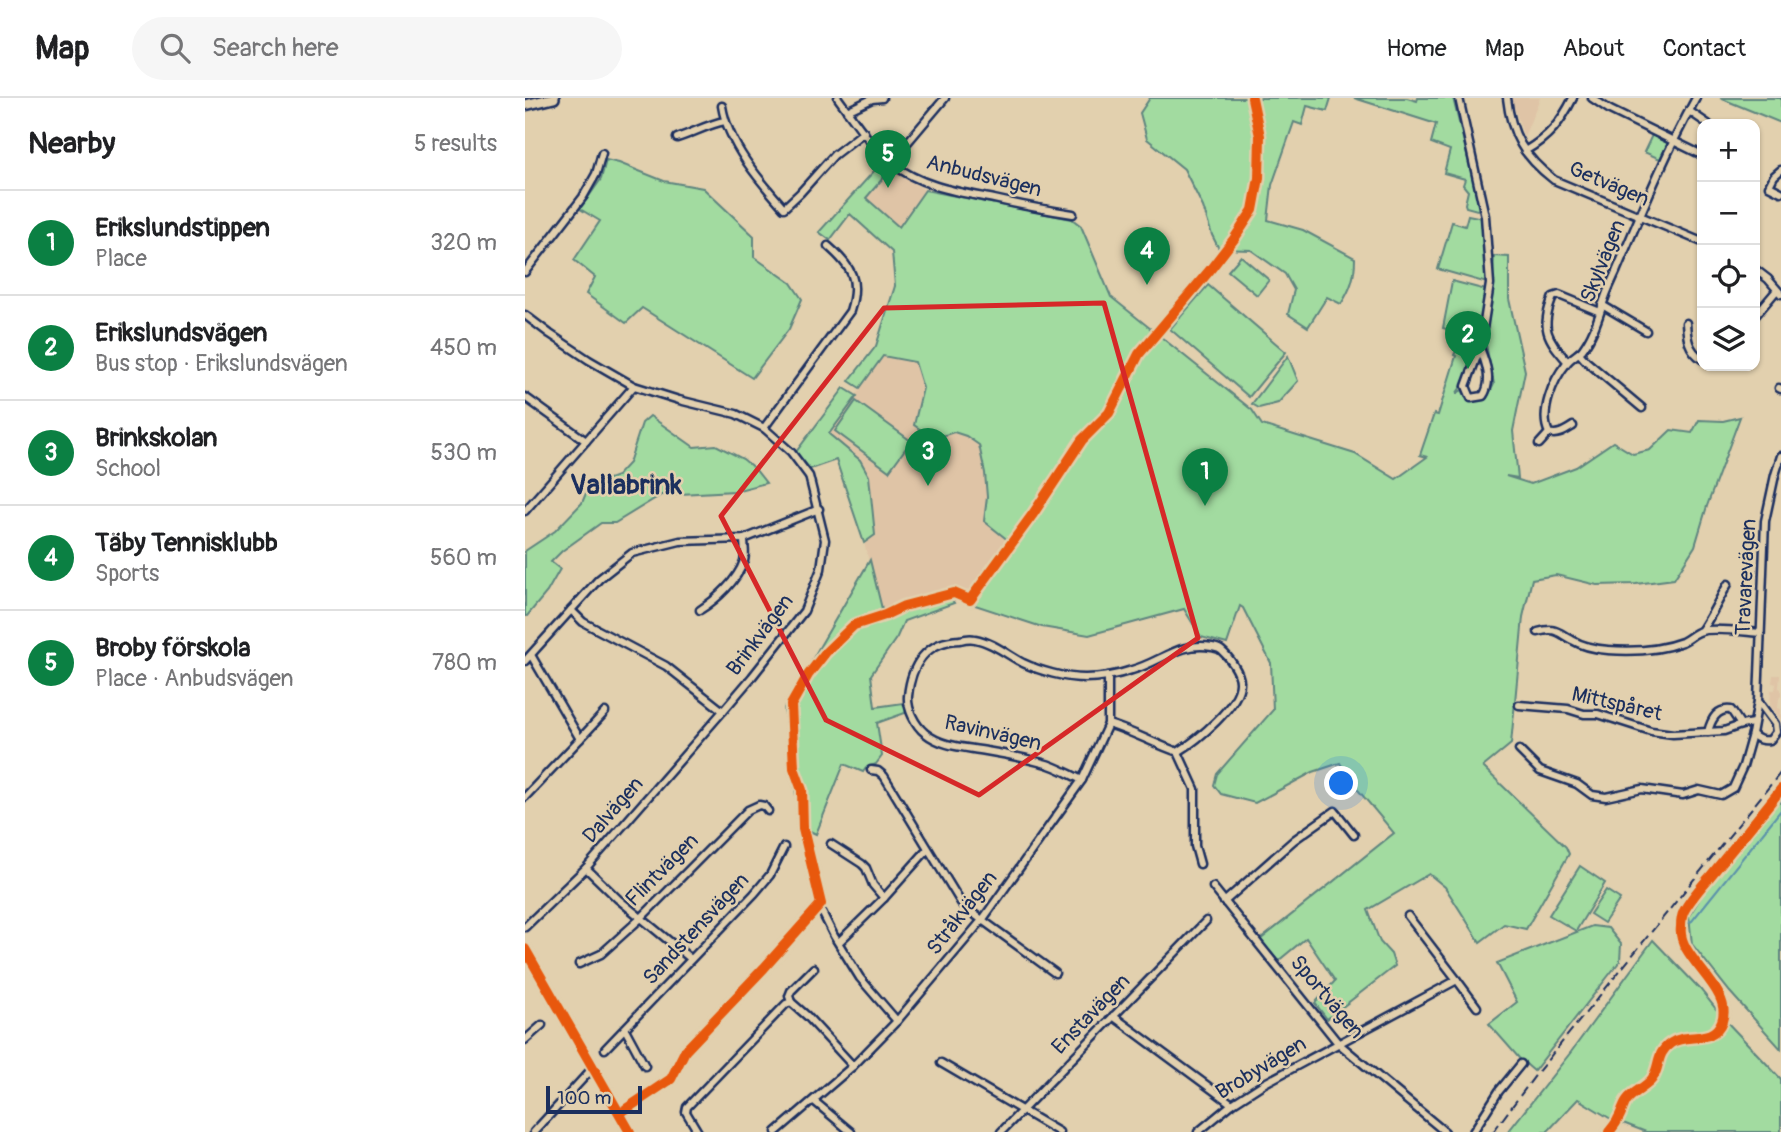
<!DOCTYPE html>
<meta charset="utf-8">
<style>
body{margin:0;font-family:Pangolin,sans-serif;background:#f6f6f6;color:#202124}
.controls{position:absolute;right:21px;top:21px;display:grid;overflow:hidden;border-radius:14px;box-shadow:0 2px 5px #0004}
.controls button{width:63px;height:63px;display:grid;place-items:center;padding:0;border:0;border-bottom:2px solid #e0e0e0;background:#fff;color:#202124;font:35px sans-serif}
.scale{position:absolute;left:21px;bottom:18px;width:96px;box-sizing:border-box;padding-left:7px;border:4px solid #1b2f5e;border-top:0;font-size:19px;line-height:24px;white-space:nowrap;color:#1b2f5e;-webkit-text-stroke:5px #e2d0ae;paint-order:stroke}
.you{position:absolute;left:817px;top:686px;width:24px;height:24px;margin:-18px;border:5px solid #fff;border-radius:50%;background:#1a73e8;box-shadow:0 0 0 10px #1a73e833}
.badge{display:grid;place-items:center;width:46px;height:46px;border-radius:50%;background:#0b8043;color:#fff;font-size:23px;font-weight:700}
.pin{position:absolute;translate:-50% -58px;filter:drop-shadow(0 2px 4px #0008)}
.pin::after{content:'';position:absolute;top:37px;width:24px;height:21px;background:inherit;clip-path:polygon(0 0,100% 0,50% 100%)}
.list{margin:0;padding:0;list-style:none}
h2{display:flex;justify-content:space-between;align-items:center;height:91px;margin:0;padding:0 28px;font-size:30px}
h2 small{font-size:23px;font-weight:400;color:#757577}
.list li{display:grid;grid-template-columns:46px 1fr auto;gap:21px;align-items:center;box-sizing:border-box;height:105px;padding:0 28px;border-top:2px solid #e0e0e0}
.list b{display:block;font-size:26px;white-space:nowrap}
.list p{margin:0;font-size:23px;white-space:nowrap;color:#757577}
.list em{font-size:23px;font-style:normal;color:#757577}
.icon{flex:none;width:38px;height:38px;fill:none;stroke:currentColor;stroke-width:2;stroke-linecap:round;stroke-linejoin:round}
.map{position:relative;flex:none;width:1256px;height:1034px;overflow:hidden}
header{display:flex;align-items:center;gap:42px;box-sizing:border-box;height:98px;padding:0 35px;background:#fff;border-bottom:2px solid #e0e0e0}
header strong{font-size:33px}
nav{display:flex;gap:38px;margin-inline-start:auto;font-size:24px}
.search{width:490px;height:63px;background:#f6f6f6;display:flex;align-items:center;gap:18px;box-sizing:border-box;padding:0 24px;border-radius:38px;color:#757577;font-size:26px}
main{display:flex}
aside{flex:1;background:#fff}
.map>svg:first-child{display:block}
</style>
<header>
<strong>Map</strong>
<div class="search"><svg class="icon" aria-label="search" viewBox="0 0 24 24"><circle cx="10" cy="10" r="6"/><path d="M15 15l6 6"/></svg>Search here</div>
<nav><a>Home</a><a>Map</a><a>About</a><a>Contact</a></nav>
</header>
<main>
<aside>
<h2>Nearby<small>5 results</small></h2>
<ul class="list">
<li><span class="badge">1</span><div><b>Erikslundstippen</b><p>Place</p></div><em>320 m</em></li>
<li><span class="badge">2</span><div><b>Erikslundsvägen</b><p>Bus stop · Erikslundsvägen</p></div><em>450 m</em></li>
<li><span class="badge">3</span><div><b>Brinkskolan</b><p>School</p></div><em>530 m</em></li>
<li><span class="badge">4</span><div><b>Täby Tennisklubb</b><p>Sports</p></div><em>560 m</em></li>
<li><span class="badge">5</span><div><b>Broby förskola</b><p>Place · Anbudsvägen</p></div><em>780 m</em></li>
</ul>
</aside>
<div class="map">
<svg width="1256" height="1034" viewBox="0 0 1256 1034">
<rect width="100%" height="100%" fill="#e2d0ae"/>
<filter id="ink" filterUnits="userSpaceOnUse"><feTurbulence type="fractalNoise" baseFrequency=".0143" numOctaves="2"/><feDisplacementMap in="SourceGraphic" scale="14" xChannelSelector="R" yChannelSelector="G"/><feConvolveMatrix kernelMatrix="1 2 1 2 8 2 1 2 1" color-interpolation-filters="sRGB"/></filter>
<g filter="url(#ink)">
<g fill="#dfc4a6">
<path d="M988,0H1015L999,39L988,6Z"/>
<path d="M365,72L400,92L374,129L340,100Z"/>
<path d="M358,258L390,264L398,290L389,327L414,339L429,333L441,338L454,347L460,375L462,399L459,423L484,443L448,501L429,505L425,500L377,516L359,519L339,445L350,437L304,336Z"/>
<path d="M1248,577H1255L1254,590L1256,591V598L1254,600L1253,610L1256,611V622L1245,607L1246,592H1250L1251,586L1247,585Z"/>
</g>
<g fill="#a2dba0" stroke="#5e857f" stroke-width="2">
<path d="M625,0H806L802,13L782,8L777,27L769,24L747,87L743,122L778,132L830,160C830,178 826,191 816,206L802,199L783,229L763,216L769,192L760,176L726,152L694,151L687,137L678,109L659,71L622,41L615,15Z"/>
<path d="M829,0H882L892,3L893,0H928L955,110L952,112L941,109L940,106L943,93L938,87L940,81L919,75L925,52L906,45L911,26Z"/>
<path d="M1195,0H1256V25Z"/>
<path d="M1127,37L1143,45L1135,61L1119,54Z"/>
<path d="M81,62L94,65L139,83L178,90L229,138V159L266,185L277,201L264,231L227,280L117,210L101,225L61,196L70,179L49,162L75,123L55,111L76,81Z"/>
<path d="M358,63L365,72L341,100L374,129L400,92L547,121L556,128L586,199L727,312L737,327L830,356L871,381L902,359L895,357L909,316L913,317L931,258L929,257L933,249L946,253L948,257L938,286L931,296L937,292L942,301L962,300L969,286L960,242L967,200L969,158L984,159V201L1000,273L988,333L993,380L981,378L1006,386L1051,369L1088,344L1108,356L1125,352L1146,332L1167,335L1174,322L1198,323L1215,319L1182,408L1170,448L1149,481L1111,486L1072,487L1031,477L1007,481L998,519L986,646L958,669L1041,749L1044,756L1001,831L979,826L955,844L920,789L904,776L843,812L855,844L866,856L870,868L802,921L790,905L810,883L781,840L753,863L735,842L869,735L828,686L815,665L788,674L730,705L696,696L689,687L692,676L748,612L746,565L718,510L715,508L702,546L676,539L659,511L564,537L517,529L450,507L448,501L484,443L459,423L462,399L460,375L454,347L441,338L429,334L414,339H406L389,327L398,290L390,264L358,258L335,290L324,283L351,248L370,188L367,154L325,116L305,142L294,134Z"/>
<path d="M943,117L958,120L962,185L913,171L927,124L940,128Z"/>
<path d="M716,158L744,182L732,197L703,173Z"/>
<path d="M927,183L961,192L951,244L948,246L935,242L936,235L918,230Z"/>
<path d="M683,187L761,254L724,299L645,231Z"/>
<path d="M763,258L773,283L753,305L734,310L727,306Z"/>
<path d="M319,290L332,298L304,336L335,362L344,378L350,437L339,445L311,362L285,371L271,354Z"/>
<path d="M331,303L386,343L364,373L310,333Z"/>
<path d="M125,318L169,349L191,347L218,361L230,371L241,385L210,393L136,397L90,425H76L37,453L26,464L35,471L22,494L2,518H0V453L30,433L57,405L64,388L92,378L104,365L117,325Z"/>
<path d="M345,462L359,519L377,515L426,500L429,505L379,523L372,539L346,577L350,609L378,605L381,612L380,615L352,625L357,658L351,666L341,670L338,674L319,666L291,736L275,728L259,610Z"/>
<path d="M1256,698V951L1205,894L1167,846L1164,818L1183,788Z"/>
<path d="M1055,768L1080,785L1051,833L1024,817Z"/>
<path d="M1081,792L1095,801L1079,825L1065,816Z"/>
<path d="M1067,828L1083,830L1096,846L1095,863L1009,973L994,960L964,926L992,904L972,865Z"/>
<path d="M1128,842L1175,891L1199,921L1256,981V1034H1121L1098,1025L1090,1034H1078L1086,1021L1053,1001L1022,1034H983L1046,954Z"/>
</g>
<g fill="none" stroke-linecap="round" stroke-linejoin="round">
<path stroke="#5b93ab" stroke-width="2" d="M1163,825L1167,823L1256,712"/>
<defs>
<g id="minor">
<path d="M313,0C330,23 346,48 368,66C397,89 434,94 469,101C495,107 522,112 548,116"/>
<path d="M934,0L960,118L965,186L955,250L941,288L946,300L958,298C968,284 961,265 955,250"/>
<path d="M982,0C986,37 999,59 1029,82L1177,144"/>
<path d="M1067,0L1085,12L1177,57"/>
<path d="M197,8C203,46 234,82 259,110L275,95L309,57L339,34"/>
<path d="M322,13L347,1L357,0"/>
<path d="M1164,13L1183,26"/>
<path d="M152,40C168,35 183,26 200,23"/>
<path d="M1000,53C1024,39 1036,24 1048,0"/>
<path d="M366,64L420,0"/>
<path d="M1256,72L1249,78L1244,88L1256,94"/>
<path d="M1230,171L1243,181L1256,196"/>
<path d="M0,174L58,99L71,76L77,55"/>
<path d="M1077,207L1121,233"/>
<path d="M0,217L25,236L64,262L109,288L154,302L211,316L239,330L266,354L284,378L300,442L296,471L279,513L227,579L198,613L141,568L58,524L46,512"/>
<path d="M1230,218L1252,192"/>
<path d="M1161,225C1162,240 1163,252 1177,261"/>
<path d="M1054,255L1061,263L1117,310"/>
<path d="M1042,263C1022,240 1015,230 1028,199L1034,197L1075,214"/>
<path d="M1254,290L1256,291"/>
<path d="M0,299L61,343"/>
<path d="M1048,328C1040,333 1033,338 1024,335C1014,315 1028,282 1041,266C1045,260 1052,257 1057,252C1067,239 1072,224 1077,209C1080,197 1086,185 1091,174C1116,115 1140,56 1171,0"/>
<path d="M239,330L325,213C335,182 327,169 303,148"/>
<path d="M1014,346L1024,335"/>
<path d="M0,413L109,288"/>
<path d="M175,512C192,501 212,483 219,463C221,456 219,448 219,441"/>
<path d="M1176,533C1187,517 1193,503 1203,486"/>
<path d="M1013,534C1031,529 1032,534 1047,542C1057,548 1071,551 1083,552C1109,554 1133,553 1157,544C1164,541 1169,535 1176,533C1189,529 1221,534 1235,535"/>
<path d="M0,563L74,481L107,455L155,443L219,441L294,411"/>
<path d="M994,607L1043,611L1059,616H1073L1126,633L1148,636L1199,633L1216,627L1228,625"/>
<path d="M583,626C607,633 629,646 653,654"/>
<path d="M1183,634C1186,622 1192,610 1206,612L1216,627"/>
<path d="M1227,636C1233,642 1237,643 1245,642L1251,634L1250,626L1233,603"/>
<path d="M55,641L80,614"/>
<path d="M994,652L1015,673L1052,686L1067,697L1081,699L1117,691L1158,697L1174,692L1196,697L1208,690L1218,668L1227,636L1233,603L1240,423L1250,377L1256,358"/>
<path d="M653,654L670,691V748L675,766"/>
<path d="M346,672L353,673L359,678L438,808L530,875"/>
<path d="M557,682C544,676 531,668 518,665C499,660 480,656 461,653C440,649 417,649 400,635C390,627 382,611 383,598C386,567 401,543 435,542C439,541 446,540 450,541C467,544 483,557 498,565C515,573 540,580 560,580C575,580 592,577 607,572C636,564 655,543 687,549C691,550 694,550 697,553C704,559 715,574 715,584C716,607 671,643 653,654"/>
<path d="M0,699L55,641L6,557"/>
<path d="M306,746L337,766L341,770L348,787L359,800"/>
<path d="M61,770L93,801L166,861"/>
<path d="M688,789L813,945L920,1034"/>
<path d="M699,804L769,742L810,713L829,737"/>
<path d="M295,810L309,838L335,880L372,923"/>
<path d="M0,829L61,770L198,613"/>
<path d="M314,844L359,800L402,752"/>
<path d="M54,866L76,856L116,820L223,712L234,707L239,708L243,713"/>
<path d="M932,882L952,909"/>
<path d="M266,904L282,918L328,968"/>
<path d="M588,918L707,1006"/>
<path d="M100,931L120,968"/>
<path d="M0,942L17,927"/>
<path d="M80,951L229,796L245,777L259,749"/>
<path d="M416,965L534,1034"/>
<path d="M289,1003L326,1034"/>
<path d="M9,1034L65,973L66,966"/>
<path d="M173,1034L161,1014L162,1009L261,906L266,904L264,898L266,893L289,870"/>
<path d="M251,1034L328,968L372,923L458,821L557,682L583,626V578"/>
<path d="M476,1034L681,823"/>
<path d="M673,1034L707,1006L738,986L932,882L883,818"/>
<path d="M948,1034L974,993L996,966"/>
</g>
<path id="tertiary" d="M0,851L105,1034"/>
<path id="secondary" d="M0,7L29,0"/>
</defs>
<use href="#minor" stroke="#1b2f5e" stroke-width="11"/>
<use href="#tertiary" stroke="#1b2f5e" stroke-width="12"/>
<use href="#secondary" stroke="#1b2f5e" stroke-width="14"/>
<use href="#minor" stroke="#e2d0ae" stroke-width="6"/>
<use href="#tertiary" stroke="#e2d0ae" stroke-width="7"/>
<use href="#secondary" stroke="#e2d0ae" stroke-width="9"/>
<path stroke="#1b2f5e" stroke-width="2" stroke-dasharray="10 5" stroke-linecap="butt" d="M968,1034L1012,975L1256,674"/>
<defs>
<g id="cycleway">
<path d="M0,851L105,1034"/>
<path d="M101,1011L146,981L160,953L239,870L296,806L278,731L277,692L269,670L266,607L283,577L301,554L329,527L360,517L379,508L429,495L445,502L508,416L557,342L584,315L614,256L685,172L709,141L728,112L734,80L735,38L727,0"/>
<path d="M1084,1034C1087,1030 1091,1026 1093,1021C1097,1015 1098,1007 1102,1002C1109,993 1120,990 1127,981C1136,968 1130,956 1146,945C1162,934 1188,947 1197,923C1209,891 1151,859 1156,829C1156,824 1157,817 1159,813C1167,798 1181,784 1192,770C1213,744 1235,718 1256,691"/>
</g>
</defs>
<use href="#cycleway" stroke="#e2d0ae" stroke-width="15"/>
<use href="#cycleway" stroke="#e8590c" stroke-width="10"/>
</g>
</g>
<path fill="none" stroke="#d62828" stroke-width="5" stroke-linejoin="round" d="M579,205L673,540L454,697L301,622L196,418L359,210Z"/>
<g text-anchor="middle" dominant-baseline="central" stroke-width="5" stroke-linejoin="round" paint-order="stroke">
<g font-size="21" fill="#1b2f5e" stroke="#e2d0ae">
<text transform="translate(459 78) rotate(14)">Anbudsvägen</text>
<text transform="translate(1084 86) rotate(23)">Getvägen</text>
<text transform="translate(1078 163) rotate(-68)">Skylvägen</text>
<text transform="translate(1221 479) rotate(-87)">Travarevägen</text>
<text transform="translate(235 537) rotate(-53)">Brinkvägen</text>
<text transform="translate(1092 606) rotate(13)">Mittspåret</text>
<text transform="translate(468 635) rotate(13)">Ravinvägen</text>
<text transform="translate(88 712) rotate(-49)">Dalvägen</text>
<text transform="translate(137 772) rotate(-45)">Flintvägen</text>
<text transform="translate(437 815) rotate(-52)">Stråkvägen</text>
<text transform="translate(171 831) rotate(-47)">Sandstensvägen</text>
<text transform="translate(802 899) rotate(50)">Sportvägen</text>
<text transform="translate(566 916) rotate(-46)">Enstavägen</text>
<text transform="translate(736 970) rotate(-31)">Brobyvägen</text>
</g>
<g font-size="28" font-weight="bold" fill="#1b2f5e" stroke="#e2d0ae">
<text x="101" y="387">Vallabrink</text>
</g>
</g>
</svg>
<div class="controls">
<button>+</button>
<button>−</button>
<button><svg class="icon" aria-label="locate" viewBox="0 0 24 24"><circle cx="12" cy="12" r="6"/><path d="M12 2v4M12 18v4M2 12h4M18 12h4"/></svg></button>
<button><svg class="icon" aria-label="layers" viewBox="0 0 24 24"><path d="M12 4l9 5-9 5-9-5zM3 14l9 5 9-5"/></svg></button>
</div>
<div class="scale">100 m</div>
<div class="you"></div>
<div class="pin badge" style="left:680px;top:408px">1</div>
<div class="pin badge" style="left:943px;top:271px">2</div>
<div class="pin badge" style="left:403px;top:388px">3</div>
<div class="pin badge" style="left:622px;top:187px">4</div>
<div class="pin badge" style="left:363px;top:90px">5</div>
</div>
</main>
